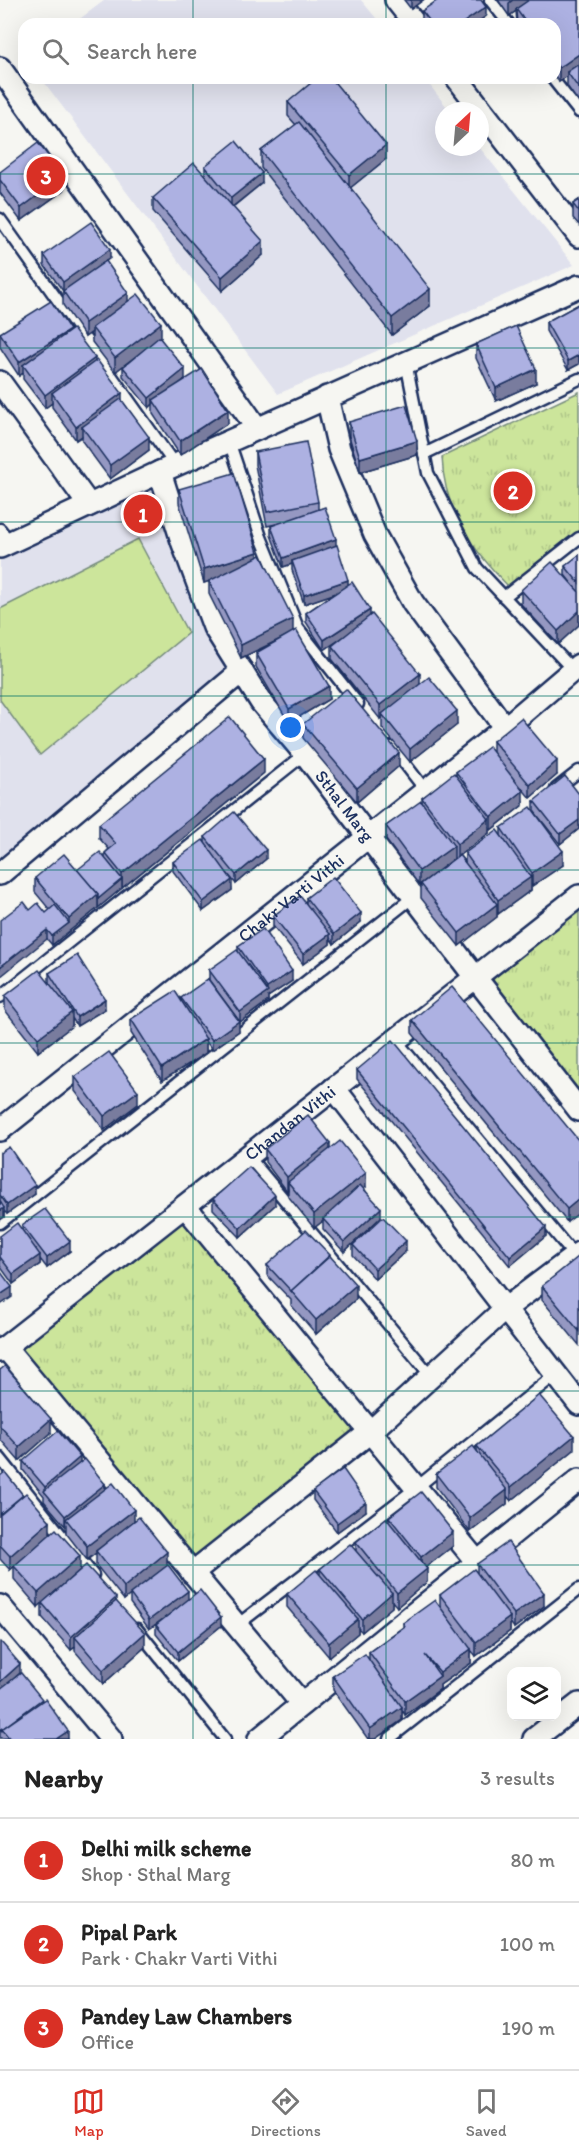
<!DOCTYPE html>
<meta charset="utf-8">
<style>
body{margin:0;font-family:Itim,sans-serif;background:#f6f6f6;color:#222}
.controls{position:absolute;right:18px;bottom:18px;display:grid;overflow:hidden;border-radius:12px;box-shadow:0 6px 24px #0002}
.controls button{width:54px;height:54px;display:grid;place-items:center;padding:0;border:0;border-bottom:2px solid #e0e0e0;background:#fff;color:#222;font:30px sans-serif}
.compass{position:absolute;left:435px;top:102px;width:54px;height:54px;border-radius:50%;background:#fff;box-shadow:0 6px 24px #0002;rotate:26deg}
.you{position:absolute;left:291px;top:728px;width:21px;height:21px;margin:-15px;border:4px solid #fff;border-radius:50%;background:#1a73e8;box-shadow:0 0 0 9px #1a73e833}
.badge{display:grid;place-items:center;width:39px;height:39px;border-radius:50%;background:#d93025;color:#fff;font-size:20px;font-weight:700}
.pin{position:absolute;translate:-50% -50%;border:3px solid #fff;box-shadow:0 2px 6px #0006}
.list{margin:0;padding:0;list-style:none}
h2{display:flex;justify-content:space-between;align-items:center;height:78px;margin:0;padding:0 24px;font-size:26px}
h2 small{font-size:20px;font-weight:400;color:#767676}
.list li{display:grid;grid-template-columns:39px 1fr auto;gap:18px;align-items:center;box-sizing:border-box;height:84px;padding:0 24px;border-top:2px solid #e0e0e0}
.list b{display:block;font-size:22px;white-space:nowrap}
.list p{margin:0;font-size:20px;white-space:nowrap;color:#767676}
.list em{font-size:20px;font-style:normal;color:#767676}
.icon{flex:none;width:33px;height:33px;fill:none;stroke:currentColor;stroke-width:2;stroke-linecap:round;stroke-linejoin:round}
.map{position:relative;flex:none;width:579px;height:1739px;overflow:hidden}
.search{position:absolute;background:#fff;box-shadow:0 6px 24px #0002;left:18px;right:18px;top:18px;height:66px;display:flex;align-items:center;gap:15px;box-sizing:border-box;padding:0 21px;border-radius:18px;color:#767676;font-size:22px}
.sheet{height:330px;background:#fff}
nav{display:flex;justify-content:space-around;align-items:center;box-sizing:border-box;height:84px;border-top:2px solid #e0e0e0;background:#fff;font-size:16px;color:#767676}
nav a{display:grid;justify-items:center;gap:3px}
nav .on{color:#d93025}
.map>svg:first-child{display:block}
</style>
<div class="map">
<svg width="579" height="1739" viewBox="0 0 579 1739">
<defs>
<pattern id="park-tufts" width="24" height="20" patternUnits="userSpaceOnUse" patternTransform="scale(1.5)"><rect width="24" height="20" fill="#cce59b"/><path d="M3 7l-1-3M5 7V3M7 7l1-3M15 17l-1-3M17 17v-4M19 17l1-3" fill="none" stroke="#afc588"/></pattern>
</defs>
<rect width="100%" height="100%" fill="#f6f6f2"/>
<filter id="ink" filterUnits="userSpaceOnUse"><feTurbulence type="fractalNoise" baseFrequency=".0167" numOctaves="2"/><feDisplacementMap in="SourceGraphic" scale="12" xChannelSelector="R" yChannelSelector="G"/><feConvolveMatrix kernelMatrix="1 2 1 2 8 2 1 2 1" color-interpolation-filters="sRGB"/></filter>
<g filter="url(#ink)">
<g fill="#e0e1ed">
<path d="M105,0H361L381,24H73Z"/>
<path d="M41,78H424L450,111H444V147H479L574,265L278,394Z"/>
<path d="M160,472L242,671L0,874V547Z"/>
</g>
<path fill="#cce59b" stroke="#748a7c" stroke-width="1.5" d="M138,539L188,633L40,755L0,700V609Z"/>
<g fill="url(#park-tufts)" stroke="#748a7c" stroke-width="1.5">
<path d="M579,392V531L509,587C472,549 444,512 442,457Z"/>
<path d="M579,906V1094L487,979Z"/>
<path d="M185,1206L370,1432L192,1573L5,1347Z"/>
</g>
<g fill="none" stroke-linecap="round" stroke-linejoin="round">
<defs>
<g id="service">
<path d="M490,0L509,24"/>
<path d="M552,78L579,112"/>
<path d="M0,219L175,465"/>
<path d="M406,362L428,473L477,568L573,670"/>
<path d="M229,441L261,537L298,628L358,704"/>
<path d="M424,454L579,379"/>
<path d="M0,529L10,542"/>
<path d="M504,597L579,538"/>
<path d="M392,747L426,791"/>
<path d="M556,789L579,771"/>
<path d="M0,997L305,754"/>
<path d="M396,1040L577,1259"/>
<path d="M248,1156L431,1376"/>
<path d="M0,1223L417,894"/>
<path d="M0,1458L93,1575"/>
<path d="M236,1626L416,1488L556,1374"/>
<path d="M137,1629L225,1739"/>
<path d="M389,1739L579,1589"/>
</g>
<g id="minor">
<path d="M396,0L415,24"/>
<path d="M0,68L257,428"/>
<path d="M457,78L579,236"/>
<path d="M0,382L89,505"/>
<path d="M327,397L339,449L375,535L413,603L505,728"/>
<path id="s1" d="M160,472L182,541L214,627L261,702L305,754L475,977L579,1110"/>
<path d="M0,547L160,472L579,286"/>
<path d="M0,874L242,671"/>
<path d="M334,1088L579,1404"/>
<path id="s2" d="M0,1130L505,728L579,665"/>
<path d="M185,1206L477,1562"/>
<path d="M5,1347L302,1704"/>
<path id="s3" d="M0,1351L579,896"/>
<path d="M192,1573L370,1432L505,1309L579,1253"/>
<path d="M0,1606L111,1739"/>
<path d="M259,1739L579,1480"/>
<path d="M534,1739L579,1704"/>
</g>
</defs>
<use href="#service" stroke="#1b2f5e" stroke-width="15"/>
<use href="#minor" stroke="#1b2f5e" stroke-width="26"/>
<use href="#service" stroke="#f6f6f2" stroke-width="10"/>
<use href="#minor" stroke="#f6f6f2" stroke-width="21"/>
</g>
<g fill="#9598c2" stroke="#1b2f5e" stroke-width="1.5">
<path d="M404,0H423L411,9Z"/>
<path d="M498,0H579V103L567,86V76L559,82L555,76V24H517L516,11L509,16Z"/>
<path d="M422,11L486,16L475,24H425L422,20Z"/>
<path d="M288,102L386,159L350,188L430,306L392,335L261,168V151L296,125L288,116Z"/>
<path d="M205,166L262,183L233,207L263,255L222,291L153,211V198L205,175Z"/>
<path d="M0,172L64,190L21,221L0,193Z"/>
<path d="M579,200V225L573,218V204Z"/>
<path d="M44,255L110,258L98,267L161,337L160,338L185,379L175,386L228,423L180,455L153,414V404L149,408L123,376V367L147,347L115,372L92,342V332L85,337L63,305V291L44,265Z"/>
<path d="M579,304V364L568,370L546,331V322Z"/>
<path d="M70,331L95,362L122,401L149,450L110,479L82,441V436L76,440L52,407V403L45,408L23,379V373L19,376L0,347V333Z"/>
<path d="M476,344L536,383L496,401L476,358Z"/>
<path d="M349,422L417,455L360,472L349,436Z"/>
<path d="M255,452L318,502V509L336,546L348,584L420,684L457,725L410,762L382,728V717L380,719L332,659V646L341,638L324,650L306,622V613L333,594L304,604L292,570V564L283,567L271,535V526L276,524L267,526L255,465Z"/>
<path d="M179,489L258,556L293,631L329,699L289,723L256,667V653L277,641L241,658L209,594V581L204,583L179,503Z"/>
<path d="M579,555V625L558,644L521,604V590L576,589L565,575V566Z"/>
<path d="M303,724L399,766L357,802L303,738Z"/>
<path d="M493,741L557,775L530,798L521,787L523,805L491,830L489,828V833L459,855L465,862V853L501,835V828L563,865L532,886L531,884V890L498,914L497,912V917L459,946L421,898V884L437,872L419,885L386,840V826L422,802V798L456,776V772L493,752Z"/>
<path d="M264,773L52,945L47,939L30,910L46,913L50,910L35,892V878L77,870L105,858V853L109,849L99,838V824Z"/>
<path d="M579,794V829L560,844L534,811V801Z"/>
<path d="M205,837L266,859L236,884L227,873L232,890L203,911L173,871V862L205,843Z"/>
<path d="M306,898L361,922L334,944L330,938V944L303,964L273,926V916L306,903Z"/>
<path d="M238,946L292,981L268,997V1001L240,1022L209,980V970L238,952Z"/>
<path d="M49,973L105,1009L77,1026L72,1018V1026L38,1052L5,1010V996L49,982Z"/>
<path d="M181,998L239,1031L212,1050L206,1041V1053L162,1081L131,1033V1019L181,1001Z"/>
<path d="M412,1020L579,1141L567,1222L412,1033Z"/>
<path d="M357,1070L546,1236L510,1266L357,1079Z"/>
<path d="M75,1077L138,1104L104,1130L75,1091Z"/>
<path d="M265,1149H330L366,1187L364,1188L381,1217L344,1252L323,1229V1221L314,1228L288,1196V1190L287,1191L265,1162Z"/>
<path d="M0,1153L35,1194L7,1214L4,1211V1217L0,1220Z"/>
<path d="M213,1199L275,1205L240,1237L213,1209Z"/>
<path d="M22,1225L70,1251L47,1268L40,1259V1264L13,1284L0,1266V1236L22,1230Z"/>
<path d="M353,1245L406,1251L375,1279L353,1255Z"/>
<path d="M330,1256L356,1299L316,1334L291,1305V1300L267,1275V1265Z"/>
<path d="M579,1258V1345L542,1300V1286Z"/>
<path d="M0,1370L51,1433L19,1461L0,1439Z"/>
<path d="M477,1446L574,1450L511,1501L507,1496V1504L470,1532L436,1487V1474L477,1451Z"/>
<path d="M23,1461L80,1462L134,1521L167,1566L188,1599L221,1626L178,1661L156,1634V1625L161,1621L149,1629L130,1603V1595L124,1600L96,1565V1553L87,1560L66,1533V1525L65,1526L44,1501V1496L23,1470Z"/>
<path d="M0,1476L23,1495L50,1521L38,1607L14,1579V1566L10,1570L0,1559Z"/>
<path d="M313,1491L366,1511L337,1532L313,1500Z"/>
<path d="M389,1517L453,1546L426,1567L427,1582L397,1607L392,1601V1607L362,1632L358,1628V1633L329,1657L287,1607V1594L320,1574V1569L356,1550V1542L389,1521Z"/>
<path d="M477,1564L544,1606L514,1628L510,1622V1631L476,1656L471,1650V1663L440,1685V1689L405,1715L402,1710V1720L375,1739H368L333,1690V1676L369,1660V1652L403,1627V1623L440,1607V1595L477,1574Z"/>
<path d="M116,1601L145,1647L103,1684L75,1651V1647L71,1650L42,1617V1603Z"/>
<path d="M0,1643L20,1673L42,1701L68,1739L0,1738Z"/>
</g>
<g fill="#797c9e" stroke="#1b2f5e" stroke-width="1.5">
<path d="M411,0H423L411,9Z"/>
<path d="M513,0H532L516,9V11L509,16V3Z"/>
<path d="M486,7V16L475,24H461Z"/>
<path d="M579,54V68L567,72V76L559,82V68Z"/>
<path d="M386,145V159L349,189V175Z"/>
<path d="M262,173V183L231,208V198Z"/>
<path d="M64,176V190L21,221V208Z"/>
<path d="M263,241V255L222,291V277Z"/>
<path d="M110,249V258L63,292V282Z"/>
<path d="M430,289V306L392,335V318Z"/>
<path d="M128,293V307L92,328V332L85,337V323Z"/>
<path d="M161,323V337L115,372V358Z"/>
<path d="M70,330V343L23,365V373L19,376V362Z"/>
<path d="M579,355V364L568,370V361Z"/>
<path d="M95,358V372L52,393V403L45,408V395Z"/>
<path d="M185,369V379L155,403L153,400V404L149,408V398Z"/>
<path d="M536,369V383L496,401V388Z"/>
<path d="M122,393V407L82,427V436L76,440V427Z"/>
<path d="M228,410V423L180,455V441Z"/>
<path d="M149,437V450L110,479V465Z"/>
<path d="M417,441V455L360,472V458Z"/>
<path d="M336,539V549L292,561V564L283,567V558Z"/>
<path d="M258,552V566L204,583V569Z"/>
<path d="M348,580V589L304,604V595Z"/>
<path d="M370,610V619L324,650V640Z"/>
<path d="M579,611V625L558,644V631Z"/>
<path d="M293,619V633L241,658V645Z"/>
<path d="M420,674V687L382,714V717L380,719V705Z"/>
<path d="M329,686V699L289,723V709Z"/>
<path d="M457,711V725L410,762V749Z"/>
<path d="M399,753V766L357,802V788Z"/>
<path d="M264,759V773L122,888V874Z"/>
<path d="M557,761V775L530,798V785Z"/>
<path d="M523,791V805L491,830V817Z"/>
<path d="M489,819V833L457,857V844Z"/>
<path d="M579,820V829L560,844V834Z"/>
<path d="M454,846V860L419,885V871Z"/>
<path d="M266,850V859L236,884V875Z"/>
<path d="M563,851V865L532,886V873Z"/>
<path d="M531,877V890L498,914V900Z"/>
<path d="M122,879V888L98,908V899Z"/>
<path d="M232,880V890L203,911V902Z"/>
<path d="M98,894V908L52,945V936L69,923V919Z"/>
<path d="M497,904V917L459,946V933Z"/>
<path d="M361,913V922L334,944V934Z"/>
<path d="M47,930V939L0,977V967Z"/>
<path d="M330,934V944L303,964V954Z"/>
<path d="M292,971V981L268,997V1001L240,1022V1012L267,992V988Z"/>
<path d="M105,999V1009L77,1026V1017Z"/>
<path d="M72,1012V1026L38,1052V1038Z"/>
<path d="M239,1021V1031L212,1050V1040Z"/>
<path d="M206,1039V1053L162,1081V1068Z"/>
<path d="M138,1091V1104L104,1130V1116Z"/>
<path d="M330,1143V1157L288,1182V1190L287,1191V1177Z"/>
<path d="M366,1173V1187L324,1220L323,1219V1221L314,1228V1214Z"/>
<path d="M35,1185V1194L7,1214V1205Z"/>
<path d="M275,1195V1205L240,1237V1228Z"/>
<path d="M579,1199V1213L567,1222V1209Z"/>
<path d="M4,1208V1217L0,1220V1211Z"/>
<path d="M381,1208V1217L344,1252V1242Z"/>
<path d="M546,1227V1236L510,1266V1257Z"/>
<path d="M70,1241V1251L47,1268V1258Z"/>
<path d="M406,1241V1251L375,1279V1269Z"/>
<path d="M40,1255V1264L13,1284V1274Z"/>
<path d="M356,1285V1299L316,1334V1320Z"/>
<path d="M12,1287V1297L0,1305V1295Z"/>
<path d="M51,1419V1433L19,1461V1447Z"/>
<path d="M574,1436V1450L511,1501V1487Z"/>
<path d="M80,1457V1467L45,1492V1487Z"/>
<path d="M105,1484V1493L66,1519L65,1526V1516Z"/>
<path d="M507,1490V1504L470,1532V1518Z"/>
<path d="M366,1502V1511L337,1532V1523Z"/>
<path d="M134,1510V1524L96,1551V1553L87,1560V1546Z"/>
<path d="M50,1521V1535L10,1570V1556Z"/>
<path d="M453,1532V1546L421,1571V1557Z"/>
<path d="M167,1552V1566L124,1600V1587Z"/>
<path d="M80,1556V1570L38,1607V1593Z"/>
<path d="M427,1569V1582L397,1607V1593Z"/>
<path d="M188,1591V1601L149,1629V1620Z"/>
<path d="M392,1593V1607L362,1632V1619Z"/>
<path d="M544,1593V1606L514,1628V1614Z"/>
<path d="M116,1598V1612L75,1637V1647L71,1650V1637Z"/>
<path d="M221,1617V1626L178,1661V1652Z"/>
<path d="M510,1617V1631L476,1656V1642Z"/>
<path d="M358,1619V1633L329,1657V1643Z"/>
<path d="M145,1633V1647L103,1684V1670Z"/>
<path d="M471,1649V1663L440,1685V1689L405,1715V1701L440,1676V1672Z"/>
<path d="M20,1664V1673L0,1691V1682Z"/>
<path d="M402,1707V1720L375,1739H370V1729Z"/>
<path d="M68,1731V1739H56Z"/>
</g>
<g fill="#adb1e2" stroke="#1b2f5e" stroke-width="1.5">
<path d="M438,0H481L486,7L461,24H432L422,11Z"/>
<path d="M529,0H579V54L559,68L555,63V24H527L516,9Z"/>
<path d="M579,64V89L567,72Z"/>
<path d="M317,78H331L386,145L349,175L288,102Z"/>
<path d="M299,122L430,289L392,318L261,151Z"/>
<path d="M236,141L262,173L231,198L205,166Z"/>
<path d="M38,143L64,176L21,208L0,180V172Z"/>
<path d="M194,163L263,241L222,277L153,198Z"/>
<path d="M579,200V212L573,204Z"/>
<path d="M91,222L110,249L63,282L44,255Z"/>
<path d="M106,261L128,293L85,323L63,291Z"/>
<path d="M138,294L161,323L115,358L92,328Z"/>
<path d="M51,301L70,330L19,362L0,333Z"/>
<path d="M579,304V355L568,361L546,322Z"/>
<path d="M516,326L536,369L496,388L476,344Z"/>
<path d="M73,329L95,358L45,395L23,365Z"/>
<path d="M159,337L185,369L149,398L123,367Z"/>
<path d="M97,360L122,393L76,427L52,393Z"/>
<path d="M202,369L228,410L180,441L153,400Z"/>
<path d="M121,399L149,437L110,465L82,427Z"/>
<path d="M406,405L417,441L360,458L349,422Z"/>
<path d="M306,442L318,502L267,512L255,452Z"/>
<path d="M234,473L258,552L204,569L179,489Z"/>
<path d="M325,507L336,539L283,558L271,526Z"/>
<path d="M337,545L348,580L304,595L292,561Z"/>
<path d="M261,555L293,619L241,645L209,581Z"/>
<path d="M579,555V583L565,566Z"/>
<path d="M552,562L579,592V611L558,631L521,590Z"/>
<path d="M352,582L370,610L324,640L306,613Z"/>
<path d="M372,614L420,674L380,705L332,646Z"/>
<path d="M296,630L329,686L289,709L256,653Z"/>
<path d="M429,677L457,711L410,749L382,714Z"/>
<path d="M346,689L399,753L357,788L303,724Z"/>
<path d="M230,717L264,759L122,874L105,853L116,844L99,824Z"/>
<path d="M521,718L557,761L530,785L493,741Z"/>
<path d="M489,747L523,791L491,817L456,772Z"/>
<path d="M454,773L489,819L457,844L422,798Z"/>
<path d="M565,776L579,794V820L560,834L534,801Z"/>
<path d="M421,801L454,846L419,871L386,826Z"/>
<path d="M531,807L563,851L532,873L501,828Z"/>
<path d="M234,812L266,850L236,875L205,837Z"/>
<path d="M497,830L531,877L498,900L465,853Z"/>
<path d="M203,840L232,880L203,902L173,862Z"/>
<path d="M100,852L122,879L98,899V894L77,870Z"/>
<path d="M64,854L98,894L69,919L35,878Z"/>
<path d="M459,855L497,904L459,933L421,884Z"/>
<path d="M333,877L361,913L334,934L306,898Z"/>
<path d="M300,896L330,934L303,954L273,916Z"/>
<path d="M24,902L30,910L38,903L46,913L55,905L69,923L52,936L47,930L0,967V920Z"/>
<path d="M263,929L292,971L267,988L238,946Z"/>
<path d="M237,950L268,992L240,1012L209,970Z"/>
<path d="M77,955L105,999L77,1017L49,973Z"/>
<path d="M39,970L72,1012L38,1038L5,996Z"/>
<path d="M208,979L239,1021L212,1040L181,998Z"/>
<path d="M452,987L579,1141V1199L567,1209L412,1020Z"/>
<path d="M175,991L206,1039L162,1068L131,1019Z"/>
<path d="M393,1040L546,1227L510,1257L357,1070Z"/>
<path d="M109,1052L138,1091L104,1116L75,1077Z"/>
<path d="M308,1115L330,1143L287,1177L265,1149Z"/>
<path d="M340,1141L366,1173L314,1214L288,1182Z"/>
<path d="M9,1147L35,1185L7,1205L0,1195V1153Z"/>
<path d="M249,1167L275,1195L240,1228L213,1199Z"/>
<path d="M360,1185L381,1208L344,1242L323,1219Z"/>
<path d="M0,1201L4,1208L0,1211Z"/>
<path d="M45,1209L70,1241L47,1258L22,1225Z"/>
<path d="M383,1217L406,1241L375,1269L353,1245Z"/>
<path d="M17,1223L40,1255L13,1274L0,1257V1236Z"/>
<path d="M306,1230L330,1255L291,1291L267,1265Z"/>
<path d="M330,1256L356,1285L316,1320L291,1291Z"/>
<path d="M578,1257L579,1258V1331L542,1286Z"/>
<path d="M0,1271L12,1287L0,1295Z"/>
<path d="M5,1366L51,1419L19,1447L0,1426V1370Z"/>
<path d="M539,1395L574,1436L511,1487L477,1446Z"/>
<path d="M58,1431L80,1457L45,1487L23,1461Z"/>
<path d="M473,1446L507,1490L470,1518L436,1474Z"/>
<path d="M85,1459L105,1484L65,1516L44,1491Z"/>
<path d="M343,1469L366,1502L337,1523L313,1491Z"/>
<path d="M5,1472L23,1495L0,1514V1476Z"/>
<path d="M113,1483L134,1510L87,1546L66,1519Z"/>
<path d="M421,1492L453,1532L421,1557L389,1517Z"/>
<path d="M26,1493L50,1521L10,1556L0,1545V1515Z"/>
<path d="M139,1517L167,1552L124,1587L96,1551Z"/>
<path d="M386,1518L427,1569L397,1593L356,1542Z"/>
<path d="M56,1529L80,1556L38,1593L14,1566Z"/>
<path d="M508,1542L544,1593L514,1614L477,1564Z"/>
<path d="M350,1544L392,1593L362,1619L320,1569Z"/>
<path d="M86,1565L116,1598L71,1637L42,1603Z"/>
<path d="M168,1565L188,1591L149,1620L130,1594Z"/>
<path d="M474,1569L510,1617L476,1642L440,1595Z"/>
<path d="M316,1570L358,1619L329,1643L287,1594Z"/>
<path d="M200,1590L221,1617L178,1652L156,1625Z"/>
<path d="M435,1600L471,1649L440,1672L425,1655L440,1676L405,1701L369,1652L405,1626L403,1623Z"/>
<path d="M116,1601L145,1633L103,1670L75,1637Z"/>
<path d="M1,1642L20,1664L0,1682V1643Z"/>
<path d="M365,1654L402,1707L370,1729L333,1676Z"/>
<path d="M21,1673L42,1699L2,1729L3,1730L2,1731L0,1729V1689Z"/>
<path d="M45,1699L68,1731L56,1739H10L2,1729Z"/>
</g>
</g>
<path fill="none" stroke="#0f766e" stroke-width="1.5" stroke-opacity="0.55" d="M193,0V24M386,0V24M193,78V1739M386,78V1739M0,174H579M0,348H579M0,522H579M0,696H579M0,870H579M0,1043H579M0,1217H579M0,1391H579M0,1565H579"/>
<g text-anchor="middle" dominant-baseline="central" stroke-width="6" stroke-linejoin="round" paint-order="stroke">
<g font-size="18" fill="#1b2f5e" stroke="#f6f6f2">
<text stroke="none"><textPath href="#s1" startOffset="386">Sthal Marg</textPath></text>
<text stroke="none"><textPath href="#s2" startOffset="372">Chakr Varti Vithi</textPath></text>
<text stroke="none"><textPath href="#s3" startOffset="369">Chandan Vithi</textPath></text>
</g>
</g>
</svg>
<div class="controls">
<button><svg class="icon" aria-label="layers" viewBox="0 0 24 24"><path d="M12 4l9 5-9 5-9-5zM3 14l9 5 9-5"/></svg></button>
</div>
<svg class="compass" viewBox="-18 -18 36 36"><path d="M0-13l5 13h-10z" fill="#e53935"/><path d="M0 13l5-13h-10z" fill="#767676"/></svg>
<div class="you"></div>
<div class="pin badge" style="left:143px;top:514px">1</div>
<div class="pin badge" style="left:513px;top:491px">2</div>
<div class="pin badge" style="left:46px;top:176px">3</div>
<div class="search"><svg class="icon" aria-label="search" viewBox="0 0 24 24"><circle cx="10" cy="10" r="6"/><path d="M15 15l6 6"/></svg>Search here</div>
</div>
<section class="sheet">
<h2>Nearby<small>3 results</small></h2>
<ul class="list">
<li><span class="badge">1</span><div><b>Delhi milk scheme</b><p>Shop · Sthal Marg</p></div><em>80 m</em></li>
<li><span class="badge">2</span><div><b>Pipal Park</b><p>Park · Chakr Varti Vithi</p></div><em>100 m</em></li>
<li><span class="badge">3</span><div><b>Pandey Law Chambers</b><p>Office</p></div><em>190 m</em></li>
</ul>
</section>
<nav>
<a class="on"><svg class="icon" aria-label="map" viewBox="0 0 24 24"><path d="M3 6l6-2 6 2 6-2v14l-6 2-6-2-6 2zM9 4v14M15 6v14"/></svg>Map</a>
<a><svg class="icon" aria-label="directions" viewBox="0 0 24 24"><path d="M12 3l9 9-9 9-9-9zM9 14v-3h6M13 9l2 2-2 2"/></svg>Directions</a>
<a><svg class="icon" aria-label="saved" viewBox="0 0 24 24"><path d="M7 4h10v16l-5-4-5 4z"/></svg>Saved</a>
</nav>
